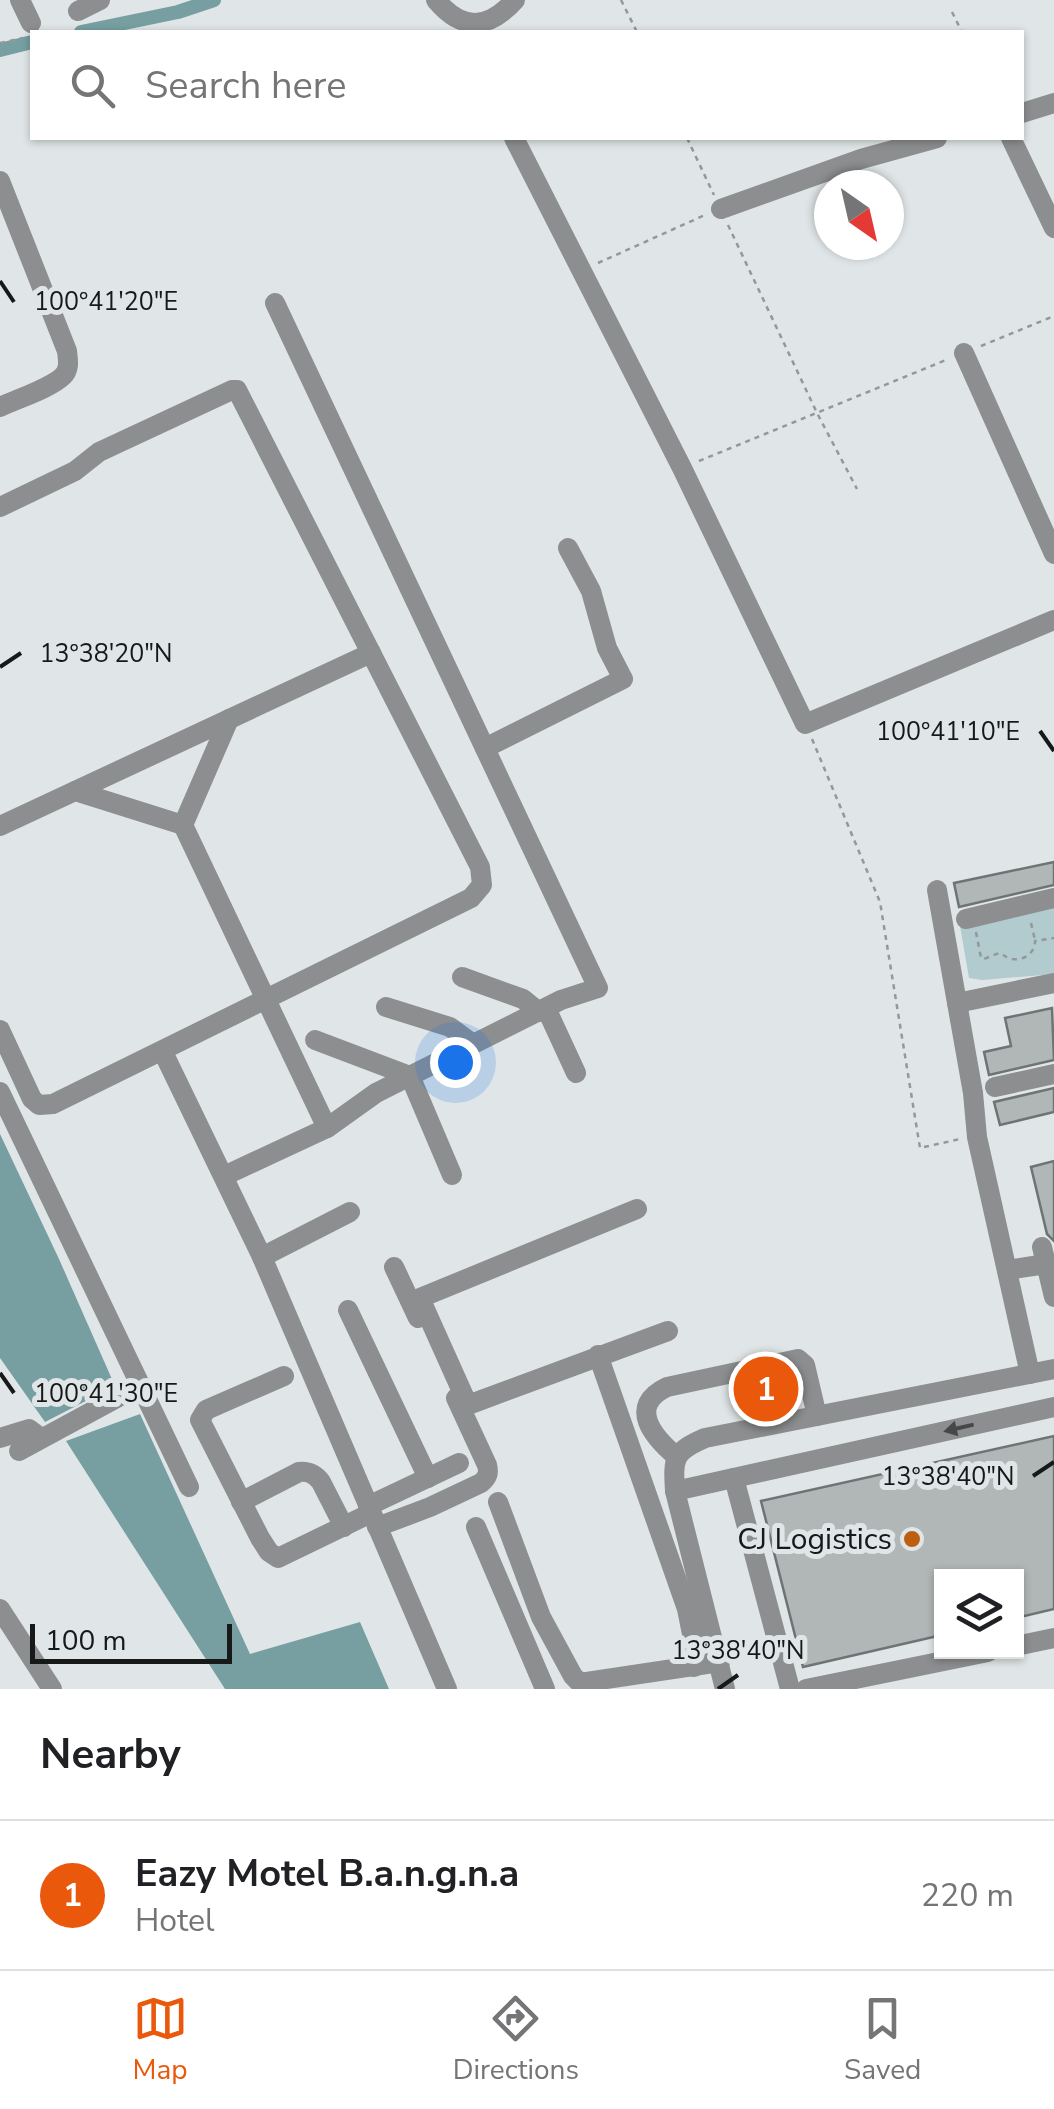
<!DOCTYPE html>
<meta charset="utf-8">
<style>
body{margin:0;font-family:"Nunito Sans",sans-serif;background:#f2f2f2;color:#202124}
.controls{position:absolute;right:30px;bottom:30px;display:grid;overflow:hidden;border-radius:0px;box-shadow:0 2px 8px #0004}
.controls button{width:90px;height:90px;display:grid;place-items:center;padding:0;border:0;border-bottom:2px solid #e0e0e0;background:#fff;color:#202124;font:50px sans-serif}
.compass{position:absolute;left:814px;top:170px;width:90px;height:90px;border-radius:50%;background:#fff;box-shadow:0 2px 8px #0004;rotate:146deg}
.scale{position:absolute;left:30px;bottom:25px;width:202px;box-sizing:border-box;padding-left:10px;border:5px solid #171919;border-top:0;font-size:28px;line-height:35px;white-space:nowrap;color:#171919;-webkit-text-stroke:8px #e0e6e7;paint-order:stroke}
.you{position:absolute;left:455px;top:1062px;width:35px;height:35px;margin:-25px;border:8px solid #fff;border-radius:50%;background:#1a73e8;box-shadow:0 0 0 15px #1a73e833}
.badge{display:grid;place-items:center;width:65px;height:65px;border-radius:50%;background:#ea580c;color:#fff;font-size:32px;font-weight:700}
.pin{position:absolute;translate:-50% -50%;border:5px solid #fff;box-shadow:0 2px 10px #0006}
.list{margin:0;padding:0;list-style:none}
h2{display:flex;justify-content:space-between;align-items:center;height:130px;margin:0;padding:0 40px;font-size:42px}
h2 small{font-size:32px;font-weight:400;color:#757577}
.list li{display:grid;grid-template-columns:65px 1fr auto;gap:30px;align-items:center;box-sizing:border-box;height:150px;padding:0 40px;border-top:2px solid #e0e0e0}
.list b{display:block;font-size:38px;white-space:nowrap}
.list p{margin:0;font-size:32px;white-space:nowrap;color:#757577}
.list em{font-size:32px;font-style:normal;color:#757577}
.icon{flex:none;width:55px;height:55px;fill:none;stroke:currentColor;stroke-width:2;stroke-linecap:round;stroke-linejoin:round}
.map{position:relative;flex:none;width:1054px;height:1689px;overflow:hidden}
.search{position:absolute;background:#fff;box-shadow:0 2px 8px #0004;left:30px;right:30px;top:30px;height:110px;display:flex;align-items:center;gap:25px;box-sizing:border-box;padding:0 35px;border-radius:0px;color:#757577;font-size:38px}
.sheet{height:280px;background:#fff}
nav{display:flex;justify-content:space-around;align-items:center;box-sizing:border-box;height:140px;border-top:2px solid #e0e0e0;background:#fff;font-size:28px;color:#757577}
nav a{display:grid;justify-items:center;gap:5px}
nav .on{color:#ea580c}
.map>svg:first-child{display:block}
</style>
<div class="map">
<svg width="1054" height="1689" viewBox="0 0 1054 1689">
<rect width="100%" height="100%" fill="#e0e6e7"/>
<path fill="#b1cbce" d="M1054,907V974L982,980L969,978L960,926Z"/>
<g fill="#779fa2">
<path d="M0,1134L59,1259L115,1386L45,1422L0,1358Z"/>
<path d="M140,1414L250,1654L360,1622L389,1689H225L66,1441Z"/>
</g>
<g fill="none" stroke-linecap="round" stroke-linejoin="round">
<g stroke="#779fa2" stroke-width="14">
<path d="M81,32L178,12L214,0"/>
<path d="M0,50L32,42"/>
</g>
</g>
<g fill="#b1b7b7" stroke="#6e7373" stroke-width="2.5">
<path d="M1054,862V885L959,907L954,883Z"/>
<path d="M1052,1008L1054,1060L989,1075L984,1052L1011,1046L1005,1018Z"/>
<path d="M1054,1088V1112L1000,1125L994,1102Z"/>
<path d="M1054,1161V1241L1047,1234L1031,1167Z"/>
<path d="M1054,1436V1609L1016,1618V1576H942V1635L803,1667L761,1501Z"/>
</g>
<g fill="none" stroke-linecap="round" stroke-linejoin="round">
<g stroke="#939898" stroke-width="2.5" stroke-dasharray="5 5" stroke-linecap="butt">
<path d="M621,0L637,32"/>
<path d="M952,12L962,32"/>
<path d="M0,43L23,38"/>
<path d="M687,138L714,195"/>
<path d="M728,225L817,413L857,489"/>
<path d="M598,263L705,215"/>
<path d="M981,346L1054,316"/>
<path d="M699,461L946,360"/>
<path d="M812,739L880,902L920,1148L960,1139"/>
<path d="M1031,923L1035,940"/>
<path d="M976,932L981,958L984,959L999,953C1004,955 1007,958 1012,959C1024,961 1035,953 1035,941L1054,938"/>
</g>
<g stroke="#8c8e8f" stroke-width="20">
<path d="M20,0L31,23"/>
<path d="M436,0C462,31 488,30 515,0"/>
<path d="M78,11L100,0"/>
<path d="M1022,113L1054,103"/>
<path d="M514,138L682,468L805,724L1054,620"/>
<path d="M1011,138L1054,228"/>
<path d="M0,181L67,351C68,360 70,369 63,376C51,388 17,399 0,407"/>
<path d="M721,209L861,159L937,138"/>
<path d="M964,353L1054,554"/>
<path d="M0,507L75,471L99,452L232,390H237L480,867L482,885L471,898L53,1104L39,1105L32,1099L0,1030"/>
<path d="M485,748L623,679L607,648L591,591L568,548"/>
<path d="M75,791L183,825L327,1128"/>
<path d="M183,825L229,719"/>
<path d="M0,826L371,653"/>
<path d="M937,890L973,1093L977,1137L1030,1374"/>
<path d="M966,919L1054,898"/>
<path d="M462,977L523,999L539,1012"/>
<path d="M957,1003L1054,983"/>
<path d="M386,1007L450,1027L473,1044"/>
<path d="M546,1008L576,1073"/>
<path d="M315,1040L410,1076L452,1175"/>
<path d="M163,1052L262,1257L447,1689"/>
<path d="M995,1087L1054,1074"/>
<path d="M0,1092L189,1487"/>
<path d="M224,1176L327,1128L376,1093L561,1000L598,988L275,303"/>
<path d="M637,1209L420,1298L468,1405L668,1331"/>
<path d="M1042,1247L1054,1297"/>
<path d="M262,1257L350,1212"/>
<path d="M394,1267L418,1318"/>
<path d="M1007,1270L1046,1264"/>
<path d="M348,1310L428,1478"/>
<path d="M598,1355L687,1609L692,1634L694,1667"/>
<path d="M284,1376L206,1410L200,1420L260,1538L269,1552L278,1558L371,1513"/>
<path d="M0,1438L29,1429L41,1438"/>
<path d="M19,1451L139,1386"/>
<path d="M677,1457C653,1437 627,1406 667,1387L798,1359L805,1365L817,1416"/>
<path d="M734,1478L790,1689"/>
<path d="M675,1491L1054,1407"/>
<path d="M241,1502L299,1472C309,1471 315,1474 321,1482L344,1527"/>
<path d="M498,1502L541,1617L573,1676L580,1683L720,1662"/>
<path d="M368,1506L459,1463"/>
<path d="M377,1527L430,1507L481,1483C488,1477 489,1473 487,1465L456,1398"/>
<path d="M476,1527L545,1689"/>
<path d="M0,1609L52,1689"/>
<path d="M1016,1646L1054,1638"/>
<path d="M725,1689L675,1491C673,1458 673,1452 705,1438L1054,1369"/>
<path d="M806,1689L988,1652"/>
</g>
</g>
<defs><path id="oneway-solid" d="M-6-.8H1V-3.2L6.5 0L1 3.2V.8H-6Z" transform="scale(2.5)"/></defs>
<use fill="#464848" href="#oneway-solid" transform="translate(959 1428) rotate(167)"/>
<path fill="none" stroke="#171919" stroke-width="4" d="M0,281L14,302M0,667L21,653M1040,731L1054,751M0,1373L14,1393M1033,1476L1054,1462M718,1689L738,1675"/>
<circle fill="#bc5f0f" stroke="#e0e6e7" stroke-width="4" cx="912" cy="1539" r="10"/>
<g text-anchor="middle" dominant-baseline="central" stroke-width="10" stroke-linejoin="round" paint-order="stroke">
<g font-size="30" fill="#171919" stroke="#e0e6e7" text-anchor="end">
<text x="892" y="1539">CJ Logistics</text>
</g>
</g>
<g font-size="25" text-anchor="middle" fill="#171919" stroke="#e0e6e7" stroke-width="10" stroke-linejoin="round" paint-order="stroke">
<text x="106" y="310">100°41'20"E</text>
<text x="106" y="662">13°38'20"N</text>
<text x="948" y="740">100°41'10"E</text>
<text x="106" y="1402">100°41'30"E</text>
<text x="948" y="1485">13°38'40"N</text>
<text x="738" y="1659">13°38'40"N</text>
</g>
</svg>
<div class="controls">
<button><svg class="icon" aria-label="layers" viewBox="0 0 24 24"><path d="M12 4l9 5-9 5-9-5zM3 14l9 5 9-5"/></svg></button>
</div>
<svg class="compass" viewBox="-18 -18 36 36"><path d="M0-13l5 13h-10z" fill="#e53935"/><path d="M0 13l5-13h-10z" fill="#757577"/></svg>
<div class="scale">100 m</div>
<div class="you"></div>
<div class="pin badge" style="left:766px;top:1389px">1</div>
<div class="search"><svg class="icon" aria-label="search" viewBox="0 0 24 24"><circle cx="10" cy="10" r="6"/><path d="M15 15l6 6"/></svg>Search here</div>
</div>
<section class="sheet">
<h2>Nearby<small></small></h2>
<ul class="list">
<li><span class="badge">1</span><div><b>Eazy Motel B.a.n.g.n.a</b><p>Hotel</p></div><em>220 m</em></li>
</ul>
</section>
<nav>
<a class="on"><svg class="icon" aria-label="map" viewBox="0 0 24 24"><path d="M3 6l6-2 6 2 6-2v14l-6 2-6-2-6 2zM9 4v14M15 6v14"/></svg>Map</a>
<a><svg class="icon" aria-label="directions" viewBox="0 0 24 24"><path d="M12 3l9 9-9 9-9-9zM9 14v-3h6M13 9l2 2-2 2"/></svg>Directions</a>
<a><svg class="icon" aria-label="saved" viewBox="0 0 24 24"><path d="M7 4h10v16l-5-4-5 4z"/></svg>Saved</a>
</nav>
